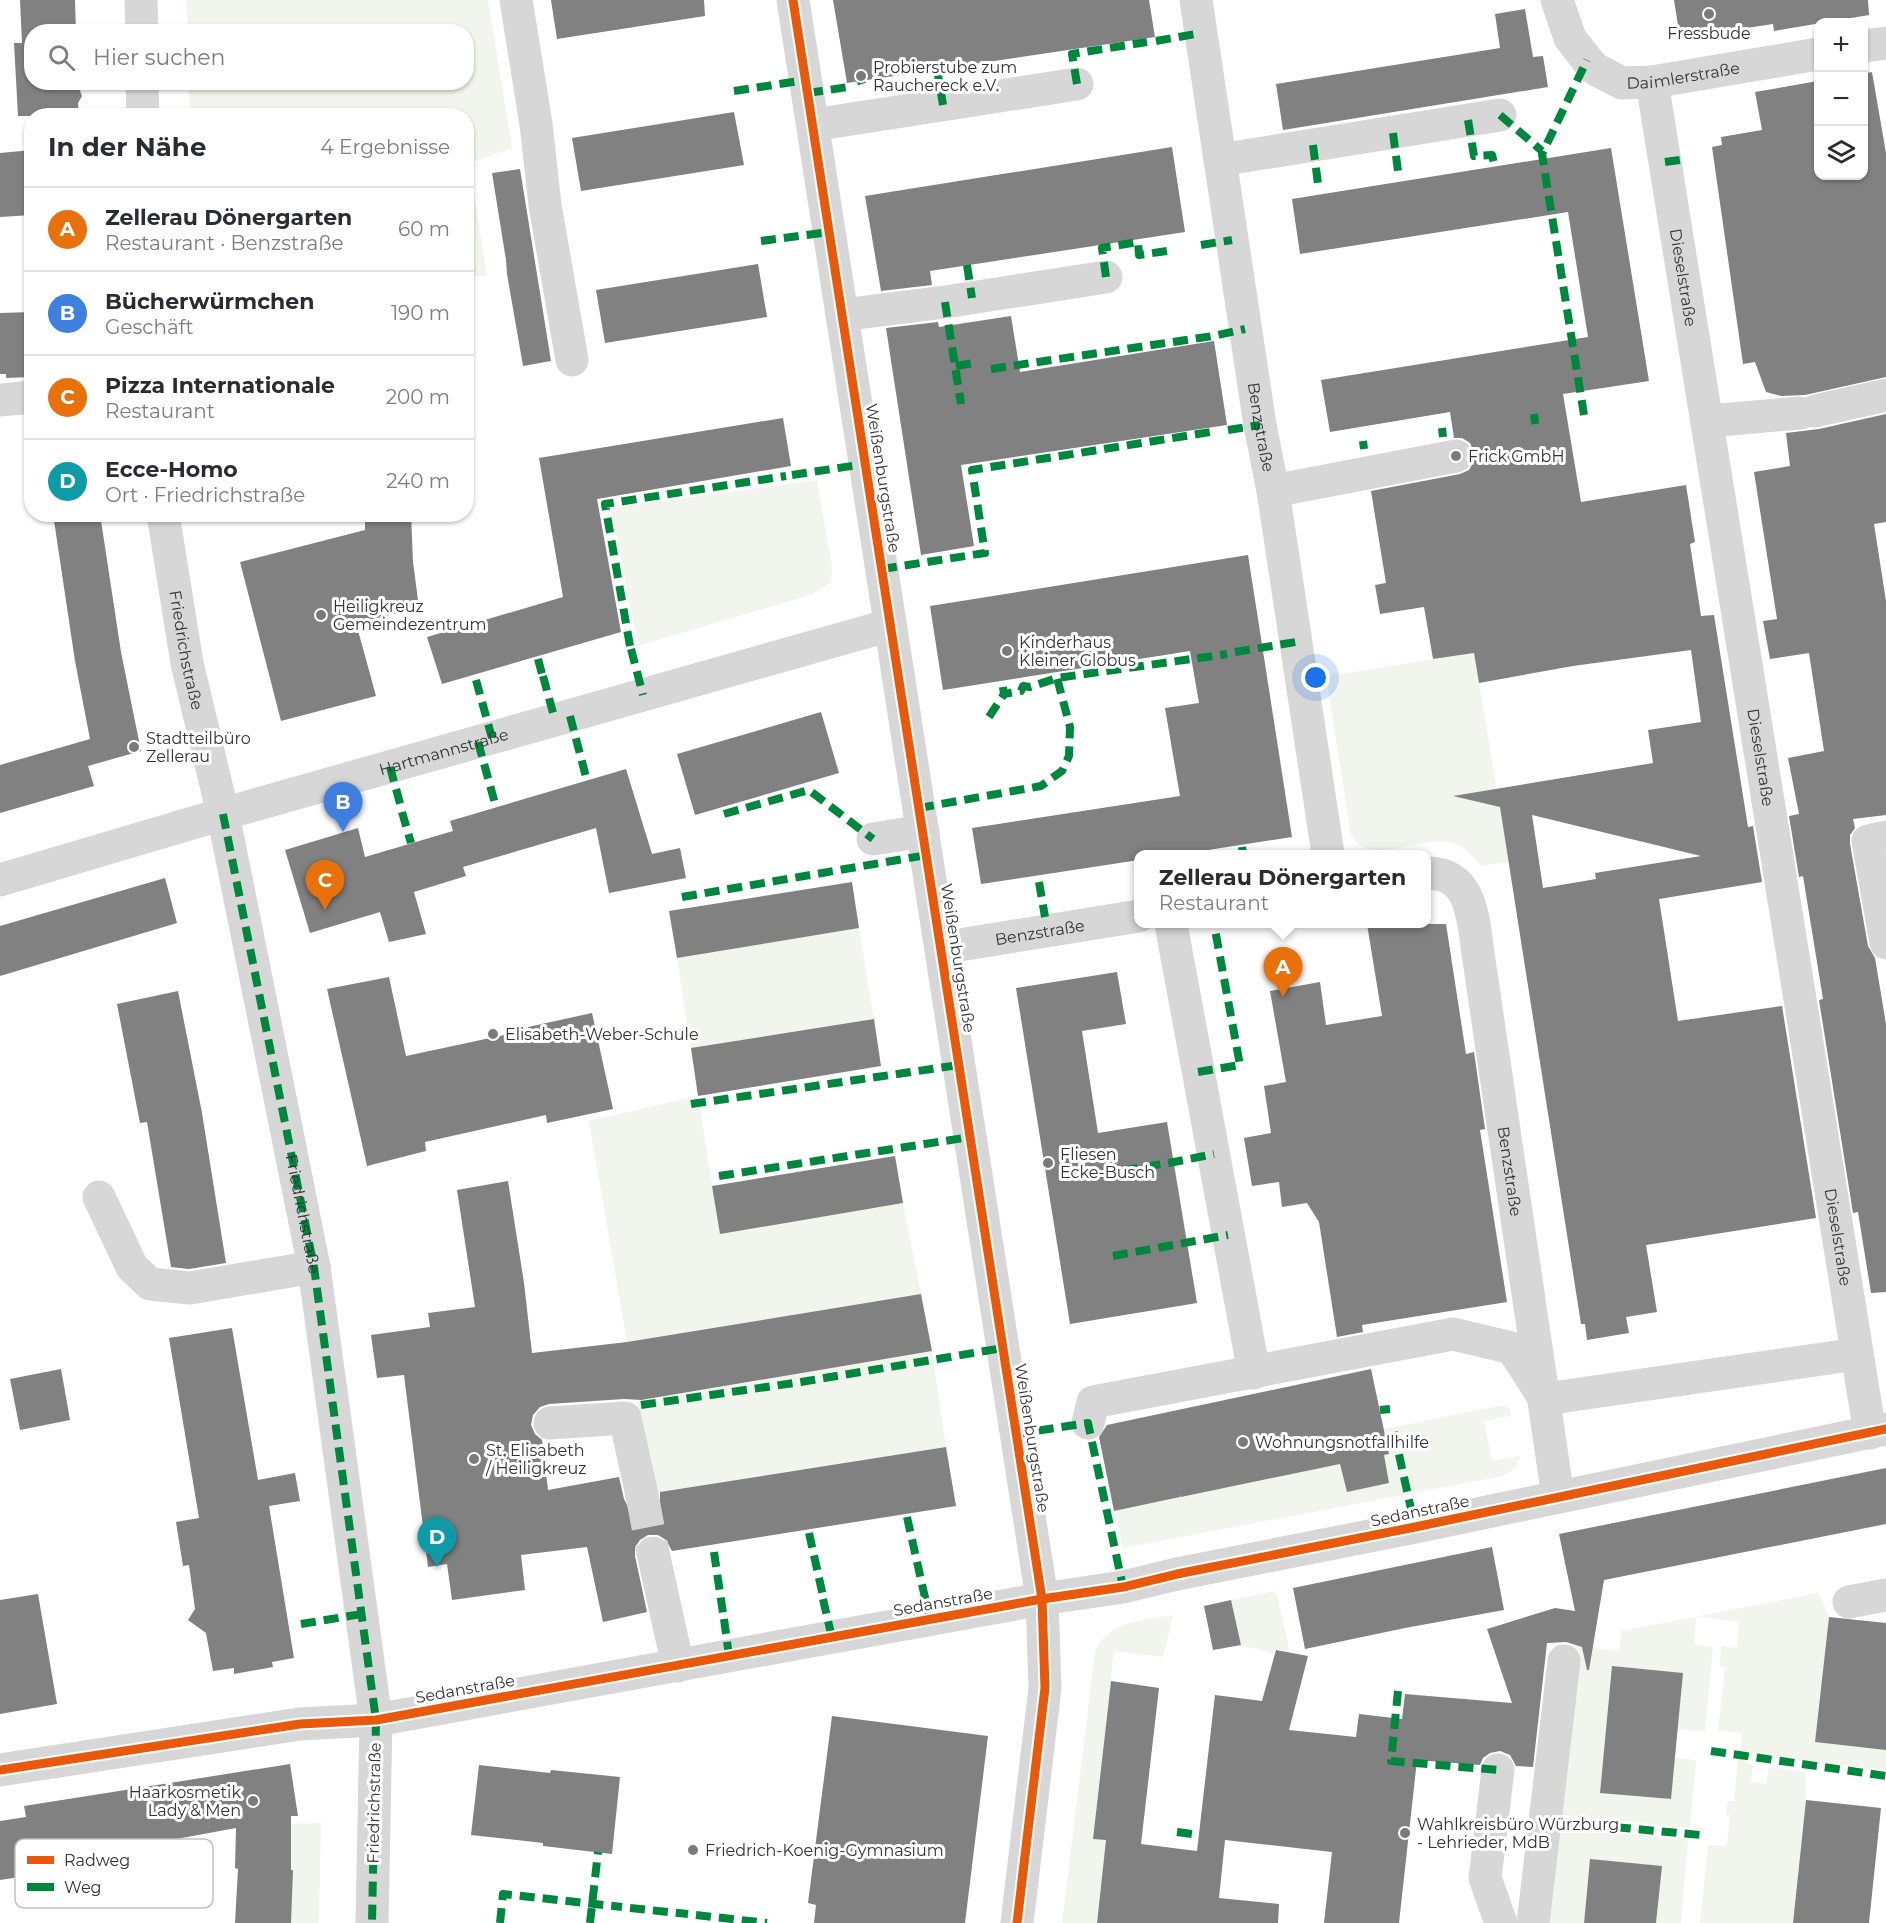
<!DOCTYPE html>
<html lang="de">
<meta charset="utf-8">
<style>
body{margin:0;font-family:Montserrat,sans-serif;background:#f2f2f3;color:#2b2b33}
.controls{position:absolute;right:18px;top:18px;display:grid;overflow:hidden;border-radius:12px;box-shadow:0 2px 4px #0004}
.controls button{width:54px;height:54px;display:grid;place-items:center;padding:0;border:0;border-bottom:2px solid #e1e1e2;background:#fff;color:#2b2b33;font:30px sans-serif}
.you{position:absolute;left:1316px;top:678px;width:21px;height:21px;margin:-15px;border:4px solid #fff;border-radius:50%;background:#1a73e8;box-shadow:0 0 0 9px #1a73e833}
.badge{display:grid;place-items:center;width:39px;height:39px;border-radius:50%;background:#7a7a7a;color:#fff;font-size:20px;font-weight:700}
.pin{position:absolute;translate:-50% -50px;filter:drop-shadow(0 2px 3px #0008)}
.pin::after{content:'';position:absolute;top:32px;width:21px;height:18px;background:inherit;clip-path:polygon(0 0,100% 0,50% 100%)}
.popup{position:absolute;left:1134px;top:850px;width:297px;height:78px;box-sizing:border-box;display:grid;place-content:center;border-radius:12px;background:#fff;filter:drop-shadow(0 2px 4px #0005);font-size:20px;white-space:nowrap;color:#7c7c81}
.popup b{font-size:22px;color:#2b2b33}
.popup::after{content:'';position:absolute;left:50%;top:100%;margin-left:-12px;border:12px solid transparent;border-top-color:#fff}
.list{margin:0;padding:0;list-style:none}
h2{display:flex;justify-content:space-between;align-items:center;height:78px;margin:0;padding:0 24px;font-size:26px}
h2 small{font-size:20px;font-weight:400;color:#7c7c81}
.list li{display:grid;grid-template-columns:39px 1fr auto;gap:18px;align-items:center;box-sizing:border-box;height:84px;padding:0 24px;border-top:2px solid #e1e1e2}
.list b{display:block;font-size:22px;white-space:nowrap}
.list p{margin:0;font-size:20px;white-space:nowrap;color:#7c7c81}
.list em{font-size:20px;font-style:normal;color:#7c7c81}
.icon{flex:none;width:33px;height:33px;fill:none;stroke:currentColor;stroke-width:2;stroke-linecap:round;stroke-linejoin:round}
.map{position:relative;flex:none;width:1886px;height:1923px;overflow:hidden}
.search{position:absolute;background:#fff;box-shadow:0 2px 4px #0004;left:24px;top:24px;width:450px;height:66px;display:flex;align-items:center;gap:15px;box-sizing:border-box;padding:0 21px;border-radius:24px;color:#7c7c81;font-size:22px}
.panel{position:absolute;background:#fff;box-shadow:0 2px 4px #0004;left:24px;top:108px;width:450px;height:414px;border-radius:24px}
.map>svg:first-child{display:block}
</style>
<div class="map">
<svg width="1886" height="1923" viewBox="0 0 1886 1923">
<rect width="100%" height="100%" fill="#fff"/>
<g fill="#f1f5ed">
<path d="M186,0H488L512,148L469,163L487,276H467L466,116L190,115L189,83L466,82V32L188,31Z"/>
<path d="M817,480L832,566L831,582L813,594L638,646L611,508Z"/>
<path d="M1474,653L1509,862L1481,866C1473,857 1465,847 1452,843C1421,834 1369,869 1351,835L1326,676Z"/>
<path d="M859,928L874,1019L691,1048L677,958Z"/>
<path d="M698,1096L720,1233L903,1203L921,1294L627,1342L589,1121Z"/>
<path d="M932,1351L946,1447L651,1494L637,1401Z"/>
<path d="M1498,1406H1505L1510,1409L1511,1416L1484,1421L1492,1461L1519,1456L1520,1458L1514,1469L1503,1476L1123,1548L1114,1511L1340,1464L1347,1492L1389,1483L1384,1455L1389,1454L1384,1429Z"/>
<path d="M1276,1591L1290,1652L1275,1649L1274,1654L1241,1645L1231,1600Z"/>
<path d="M1819,1593L1829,1617L1815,1742L1886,1750V1770L1740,1754L1742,1733L1718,1731L1725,1667L1720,1666L1721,1646L1737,1648L1739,1622L1696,1616L1694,1645L1713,1647L1705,1732L1678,1729L1682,1673L1612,1666L1600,1792L1670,1799L1675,1758L1696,1760L1690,1828L1555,1814L1552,1825L1596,1831L1688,1839L1681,1923H1656L1661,1866L1590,1859L1584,1923H1524L1556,1644L1619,1651L1621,1631Z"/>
<path d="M1173,1615L1163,1657L1114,1651L1093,1838L1106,1840L1097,1923H1062L1095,1652C1107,1621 1144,1620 1173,1615Z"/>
<path d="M1738,1758L1753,1766L1751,1782L1766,1784L1769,1767L1805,1772L1806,1800L1793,1923H1700L1708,1845L1727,1846L1730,1815L1726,1814L1728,1801H1734Z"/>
<path d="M321,1823L319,1923H291V1824Z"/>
</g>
<g fill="#818181" fill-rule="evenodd">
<path d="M20,0H75L76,32H32V82H77L82,96L78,103L79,116H18L14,43H22Z"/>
<path d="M551,0H704L705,16L557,39Z"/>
<path d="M833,0H1149L1155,37L847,83Z"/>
<path d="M1674,0H1868L1869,15L1774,31L1773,24L1680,38Z"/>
<path d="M1525,9L1533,57L1543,56L1548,87L1283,130L1276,84L1500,48L1495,14Z"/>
<path d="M1872,72L1886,153V377L1805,395L1781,396L1766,392L1755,362L1743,364L1712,147L1722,145L1721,137L1762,130L1755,92L1818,81V176H1863V74Z"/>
<path d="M734,112L744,165L581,191L572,138Z"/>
<path d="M1172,147L1185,232L930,271L932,285L881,291L865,196Z"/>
<path d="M1611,148L1649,381L1563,394L1581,502L1686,485L1695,542L1690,544L1701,616L1714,615L1748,827L1753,826L1762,882L1659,899L1678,1021L1782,1006L1816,1218L1646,1245L1657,1312L1626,1317L1629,1333L1587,1340L1585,1324H1581L1500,807L1453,796L1653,763L1648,730L1701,722L1691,650L1573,666L1479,683L1474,653L1433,659L1424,607L1380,614L1375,585L1386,583L1371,491L1460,474L1469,470L1473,463L1474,452L1470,443L1462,438H1454L1450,412L1330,432L1321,380L1588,337L1568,212L1300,254L1292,199ZM1532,815L1701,856L1595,873L1596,879L1543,888Z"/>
<path d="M32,150V215L0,217V153Z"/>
<path d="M520,169L551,361L523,366L507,274L506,260L492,173Z"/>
<path d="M758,264L767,317L605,343L596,290Z"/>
<path d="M32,312V377L6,378V374H0V313Z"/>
<path d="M1011,316L1020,372L1214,341L1227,425L961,465L974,546L921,555L886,328L938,322L939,327Z"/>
<path d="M1886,414V522L1874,524L1886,601V815L1853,819L1855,828L1850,835V844L1868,946L1875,958L1886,1024V1292L1871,1293L1858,1212L1853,1213L1819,1000L1823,999L1803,876L1799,877L1789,816L1799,814L1788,758L1824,751L1809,653L1770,659L1763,621L1777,619L1754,472L1790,466L1786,433L1819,429Z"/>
<path d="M783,418L791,466L597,499L621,632L442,684L427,637L563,597L539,458Z"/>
<path d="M53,514H100L121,652L141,751L88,766L94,786L0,813V765L90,739L75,661Z"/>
<path d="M365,514H411L413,562L419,608L356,623L376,696L281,721L240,562L365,530Z"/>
<path d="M1248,555L1292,837L1176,855H1139V860L981,884L972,828L1180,796L1165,708L1199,703L1190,651L943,690L930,606Z"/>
<path d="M821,712L839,773L695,815L677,754Z"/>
<path d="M626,769L652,854L680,848L686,878L609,893L596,828L463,867L466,876L414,892L426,934L389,942L380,912L310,933L285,850L358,828L365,857L453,831L450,821Z"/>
<path d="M165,878L177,923L0,976V926Z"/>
<path d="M852,882L859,928L677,958L669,911Z"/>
<path d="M1367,924H1446L1466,1054L1474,1052L1485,1129L1480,1130L1507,1302L1362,1325L1363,1332L1337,1337L1319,1222L1307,1203L1282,1207L1279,1182L1252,1186L1244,1138L1271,1133L1264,1086L1286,1082L1270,991L1320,982L1326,1025L1382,1016Z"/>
<path d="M1117,972L1126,1024L1082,1031L1098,1133L1167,1122L1197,1303L1070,1324L1016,988Z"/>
<path d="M389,977L406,1056L528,1030V1027L592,1013L613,1109L547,1123L546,1115L425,1142L426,1151L367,1166L327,989Z"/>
<path d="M178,991L202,1113L226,1263L189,1269L171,1267L147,1122L140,1123L117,1004Z"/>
<path d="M874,1019L881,1066L698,1096L691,1048Z"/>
<path d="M895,1156L903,1203L720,1234L712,1186Z"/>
<path d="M508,1181L524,1283L532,1353L627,1342L921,1294L932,1351L641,1400L624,1399L549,1404L540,1407L533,1415L531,1425L535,1434L542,1440L548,1490L619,1477L624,1499L628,1507L636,1513H645L655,1508L660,1501V1492L946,1447L956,1506L672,1551L666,1540L658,1535H648L640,1540L635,1547V1556L647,1612L603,1622L587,1547L521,1555L525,1590L452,1600L447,1564L428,1567L404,1375L377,1378L371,1335L430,1327L428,1313L475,1307L457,1190Z"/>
<path d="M232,1328L258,1480L295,1473L300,1501L269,1506L294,1658L272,1662L273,1667L234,1674V1668L213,1671L206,1633L188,1620L195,1609L189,1565L183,1566L176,1522L199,1518L169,1338Z"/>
<path d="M61,1369L70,1420L20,1430L10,1379Z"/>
<path d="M1371,1369L1389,1454L1384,1455L1389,1483L1347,1492L1340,1464L1181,1497L1180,1495V1497L1114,1511L1099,1437L1107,1425Z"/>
<path d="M1886,1468V1524L1604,1580L1589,1670H1587L1582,1647L1566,1642L1547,1643L1533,1767L1516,1766L1510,1755L1500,1751L1490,1753L1483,1758L1480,1765L1417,1760L1399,1923H1324L1332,1852L1225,1840L1219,1898L1279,1904L1278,1923H1097L1106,1840L1093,1839L1111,1681L1159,1688L1141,1844L1197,1851L1215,1695L1262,1701L1276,1650L1308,1656L1289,1730L1356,1737L1359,1714L1402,1719L1405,1694L1512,1703L1487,1629L1555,1608L1575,1611L1559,1534Z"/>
<path d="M1492,1547L1504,1610L1405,1628L1305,1649L1293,1588Z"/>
<path d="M38,1594L57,1704L0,1714V1600Z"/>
<path d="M1231,1600L1241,1645L1213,1650L1204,1606Z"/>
<path d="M1829,1617L1886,1623V1750L1815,1742Z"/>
<path d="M1612,1666L1683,1673L1671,1799L1600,1793Z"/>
<path d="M832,1716L988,1736L965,1923H814L816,1905L808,1903Z"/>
<path d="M290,1764L298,1816H291V1870H293L291,1923H235L238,1869L235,1868L236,1828L57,1861L59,1871L0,1880V1821L26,1817L24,1806Z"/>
<path d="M479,1765L550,1773L551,1770L620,1777L612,1854L543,1846V1843L471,1835Z"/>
<path d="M1806,1800L1881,1808L1869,1923H1793Z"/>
<path d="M1590,1859L1662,1866L1656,1923H1584Z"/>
</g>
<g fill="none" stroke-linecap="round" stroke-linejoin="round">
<path stroke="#d6d6d6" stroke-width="33" stroke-dasharray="33 16" stroke-linecap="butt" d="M642,1495L653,1553"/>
<g stroke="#d7d7d7" stroke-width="33">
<path d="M141,0L142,32"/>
<path d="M516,0L536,124L545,205L572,360"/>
<path d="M793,0L1042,1599L1045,1688L1017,1923"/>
<path id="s1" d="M1196,0L1260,425L1273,491L1328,854"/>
<path id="s2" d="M1557,0L1570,38L1587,60L1595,69L1622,83L1652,82L1818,54"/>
<path d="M1864,46L1886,43"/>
<path d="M142,82L143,116"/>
<path id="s3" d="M1652,82L1870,1433"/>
<path d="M813,125L1077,84"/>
<path d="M1220,160L1500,115"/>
<path d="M842,315L945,302L1106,277"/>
<path d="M0,400L32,397"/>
<path d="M1815,411L1886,395"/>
<path d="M1707,421L1800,413"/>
<path d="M1273,491L1456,456"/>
<path id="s4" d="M163,514L187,663L223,814L314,1267L376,1720L372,1923"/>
<path d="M1886,837L1868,841L1886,943"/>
<path d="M873,839L923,831"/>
<path id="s5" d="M1427,873C1475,873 1473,924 1479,960L1558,1497"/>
<path id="s6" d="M0,880L223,814L890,625"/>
<path d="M1171,924L1254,1373"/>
<path id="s7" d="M941,948L1139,916"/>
<path d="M99,1197L132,1267L150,1284L190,1288L314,1267"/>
<path d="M550,1423L625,1418L642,1495"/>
<path d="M1088,1423L1093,1402L1453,1334L1512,1348L1545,1399L1857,1354"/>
<path d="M653,1553L678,1666"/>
<path d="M1849,1602L1886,1595"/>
<path d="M0,1770L300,1724L376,1720L1042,1599L1123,1587L1177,1574L1415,1527L1886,1429"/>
<path d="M1498,1770L1485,1878L1501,1923"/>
<path d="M1533,1923L1564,1661"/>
</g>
<g stroke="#00873e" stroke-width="8" stroke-dasharray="15 8" stroke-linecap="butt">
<path d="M1156,41L1201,33"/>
<path d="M937,69L943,105"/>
<path d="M861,81L862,84"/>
<path d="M1077,84L1072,54L1147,42"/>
<path d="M734,91L806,80"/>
<path d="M808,93L848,87"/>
<path d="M1500,115L1542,151"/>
<path d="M1468,120L1474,156L1492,155L1495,167"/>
<path d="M1393,133L1398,171"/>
<path d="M1313,145L1318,184"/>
<path d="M1665,162L1687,159"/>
<path d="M761,241L829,232"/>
<path d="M1201,245L1232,240"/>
<path d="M967,265L972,298"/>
<path d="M1106,277L1102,248L1138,242L1139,255L1167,251"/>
<path d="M945,302L961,404"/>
<path d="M956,366L974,363"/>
<path d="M991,369L1213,336L1245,329"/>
<path d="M1534,414L1535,424"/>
<path d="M1584,415L1542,154L1587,60"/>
<path d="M1442,428L1443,437"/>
<path d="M1228,430L1260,425"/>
<path d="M1363,441L1364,449"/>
<path d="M792,475L865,464"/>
<path d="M882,569L985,553L972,470L1217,431"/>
<path d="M630,646L605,504L786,476"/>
<path d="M631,649L643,695"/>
<path d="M1235,652L1296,642"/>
<path d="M538,659L542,674"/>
<path d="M543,676L555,720"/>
<path d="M476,680L492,738"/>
<path d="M1003,687L1004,694L1021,691L1023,686L1030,687L1057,678L1227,654"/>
<path d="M570,716L586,777"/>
<path d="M989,717L1004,694"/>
<path d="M478,742L496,807"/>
<path d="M390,767L401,807"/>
<path d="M919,808L1041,786L1062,771L1069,756L1070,727L1057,678"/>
<path d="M402,812L411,843"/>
<path d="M223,814L314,1267L376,1720L372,1923"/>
<path d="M724,814L809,790L873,839"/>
<path d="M1242,847L1243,854"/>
<path d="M1139,865V867"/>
<path d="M1039,882L1045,917"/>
<path d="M682,897L927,855"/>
<path d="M1198,1072L1240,1065L1214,924"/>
<path d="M691,1104L959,1065"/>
<path d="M1100,1174L1169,1163L1214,1154"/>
<path d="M719,1176L970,1137"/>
<path d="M1113,1256L1228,1235"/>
<path d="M641,1405L801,1382L1003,1348"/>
<path d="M1380,1410L1390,1409"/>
<path d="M1394,1432L1415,1527"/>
<path d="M1016,1434L1088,1423L1123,1587"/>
<path d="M907,1517L930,1620"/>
<path d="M809,1533L823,1596"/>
<path d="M714,1552L723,1613"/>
<path d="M823,1599L832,1638"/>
<path d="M724,1619L729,1656"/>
<path d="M301,1624L362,1614"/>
<path d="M1398,1691L1391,1761L1498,1770"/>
<path d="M1711,1751L1886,1776"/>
<path d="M1570,1823L1701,1835"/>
<path d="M1177,1832L1199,1835"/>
<path d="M630,1908L688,1914"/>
<path d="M696,1915L767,1923"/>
<path d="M500,1923L503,1894L622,1907"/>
<path d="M590,1923L598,1852"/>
</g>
<defs>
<g id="cycleway">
<path d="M793,0L1042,1599L1045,1688L1017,1923"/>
<path d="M0,1770L300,1724L376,1720L1042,1599L1123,1587L1177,1574L1415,1527L1886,1429"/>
</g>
</defs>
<use href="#cycleway" stroke="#fff" stroke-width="13"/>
<use href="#cycleway" stroke="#e8590c" stroke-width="9"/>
</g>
<g fill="#7a7a7a" stroke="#fff" stroke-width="2">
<circle cx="1709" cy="14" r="6"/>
<circle cx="861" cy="76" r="6"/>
<circle cx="1456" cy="456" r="6"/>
<circle cx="321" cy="615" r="6"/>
<circle cx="1007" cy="651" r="6"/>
<circle cx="134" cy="747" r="6"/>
<circle cx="493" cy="1034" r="6"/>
<circle cx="1048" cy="1163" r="6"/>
<circle cx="1243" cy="1442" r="6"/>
<circle cx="474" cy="1459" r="6"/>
<circle cx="253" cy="1801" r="6"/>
<circle cx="1405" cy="1833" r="6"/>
<circle cx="693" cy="1850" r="6"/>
</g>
<g text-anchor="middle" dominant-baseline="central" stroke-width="6" stroke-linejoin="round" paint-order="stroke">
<g font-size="16" fill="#333" stroke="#fff" text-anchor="start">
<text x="1709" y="33" text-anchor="middle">Fressbude</text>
<text x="873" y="67">Probierstube zum<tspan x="873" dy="18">Rauchereck e.V.</tspan></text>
<text x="1468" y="456">Frick GmbH</text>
<text x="333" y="606">Heiligkreuz<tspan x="333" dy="18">Gemeindezentrum</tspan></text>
<text x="1019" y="642">Kinderhaus<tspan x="1019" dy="18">Kleiner Globus</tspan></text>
<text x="146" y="738">Stadtteilbüro<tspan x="146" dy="18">Zellerau</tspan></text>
<text x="505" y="1034">Elisabeth-Weber-Schule</text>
<text x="1060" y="1154">Fliesen<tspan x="1060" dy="18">Ecke-Busch</tspan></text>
<text x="1255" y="1442">Wohnungsnotfallhilfe</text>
<text x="486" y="1450">St. Elisabeth<tspan x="486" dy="18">/ Heiligkreuz</tspan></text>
<text x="241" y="1792" text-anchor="end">Haarkosmetik<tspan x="241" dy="18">Lady &amp; Men</tspan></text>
<text x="1417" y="1824">Wahlkreisbüro Würzburg<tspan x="1417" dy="18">- Lehrieder, MdB</tspan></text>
<text x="705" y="1850">Friedrich-Koenig-Gymnasium</text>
</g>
<g font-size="16" fill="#333" stroke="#fff">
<text stroke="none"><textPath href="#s2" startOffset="172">Daimlerstraße</textPath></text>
<text stroke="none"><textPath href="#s3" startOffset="198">Dieselstraße</textPath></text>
<text stroke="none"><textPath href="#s1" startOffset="432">Benzstraße</textPath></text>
<text transform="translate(883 478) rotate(81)">Weißenburgstraße</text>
<text stroke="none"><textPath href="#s4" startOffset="138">Friedrichstraße</textPath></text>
<text stroke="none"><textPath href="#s6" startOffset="462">Hartmannstraße</textPath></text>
<text stroke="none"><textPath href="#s3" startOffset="684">Dieselstraße</textPath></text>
<text stroke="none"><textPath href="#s7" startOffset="100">Benzstraße</textPath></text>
<text transform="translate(958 958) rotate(81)">Weißenburgstraße</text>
<text stroke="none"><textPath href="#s5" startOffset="327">Benzstraße</textPath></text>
<text stroke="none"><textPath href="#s4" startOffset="714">Friedrichstraße</textPath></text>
<text stroke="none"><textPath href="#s3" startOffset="1170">Dieselstraße</textPath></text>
<text transform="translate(1032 1438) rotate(81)">Weißenburgstraße</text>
<text transform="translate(1420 1511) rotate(-12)">Sedanstraße</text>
<text transform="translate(943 1602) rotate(-10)">Sedanstraße</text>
<text transform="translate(465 1689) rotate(-10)">Sedanstraße</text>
<text transform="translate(374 1803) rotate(-89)">Friedrichstraße</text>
</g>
</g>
<rect x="15" y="1839" width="198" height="69" rx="9" fill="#fff" stroke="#c2c2c2" stroke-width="1.5"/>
<rect x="27" y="1856" width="27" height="8" fill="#e8590c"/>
<rect x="27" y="1883" width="27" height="8" fill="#00873e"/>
<g font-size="16" fill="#333">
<text x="64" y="1866">Radweg</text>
<text x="64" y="1893">Weg</text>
</g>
</svg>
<div class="controls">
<button>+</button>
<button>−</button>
<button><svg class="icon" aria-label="layers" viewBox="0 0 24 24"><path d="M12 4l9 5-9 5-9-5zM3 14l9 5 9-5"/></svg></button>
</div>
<div class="you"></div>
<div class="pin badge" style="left:1283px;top:997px;background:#e8710a">A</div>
<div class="popup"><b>Zellerau Dönergarten</b>Restaurant</div>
<div class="pin badge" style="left:343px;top:832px;background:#3f7fe0">B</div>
<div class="pin badge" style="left:325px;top:910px;background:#e8710a">C</div>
<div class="pin badge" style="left:437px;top:1567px;background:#0f9aa8">D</div>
<div class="search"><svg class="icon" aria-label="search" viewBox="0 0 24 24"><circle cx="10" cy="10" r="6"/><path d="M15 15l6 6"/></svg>Hier suchen</div>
<section class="panel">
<h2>In der Nähe<small>4 Ergebnisse</small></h2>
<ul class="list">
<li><span class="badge" style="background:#e8710a">A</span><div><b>Zellerau Dönergarten</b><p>Restaurant · Benzstraße</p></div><em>60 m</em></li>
<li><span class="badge" style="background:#3f7fe0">B</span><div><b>Bücherwürmchen</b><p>Geschäft</p></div><em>190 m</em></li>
<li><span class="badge" style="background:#e8710a">C</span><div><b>Pizza Internationale</b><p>Restaurant</p></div><em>200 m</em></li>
<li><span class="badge" style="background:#0f9aa8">D</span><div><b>Ecce-Homo</b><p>Ort · Friedrichstraße</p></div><em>240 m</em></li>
</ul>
</section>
</div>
